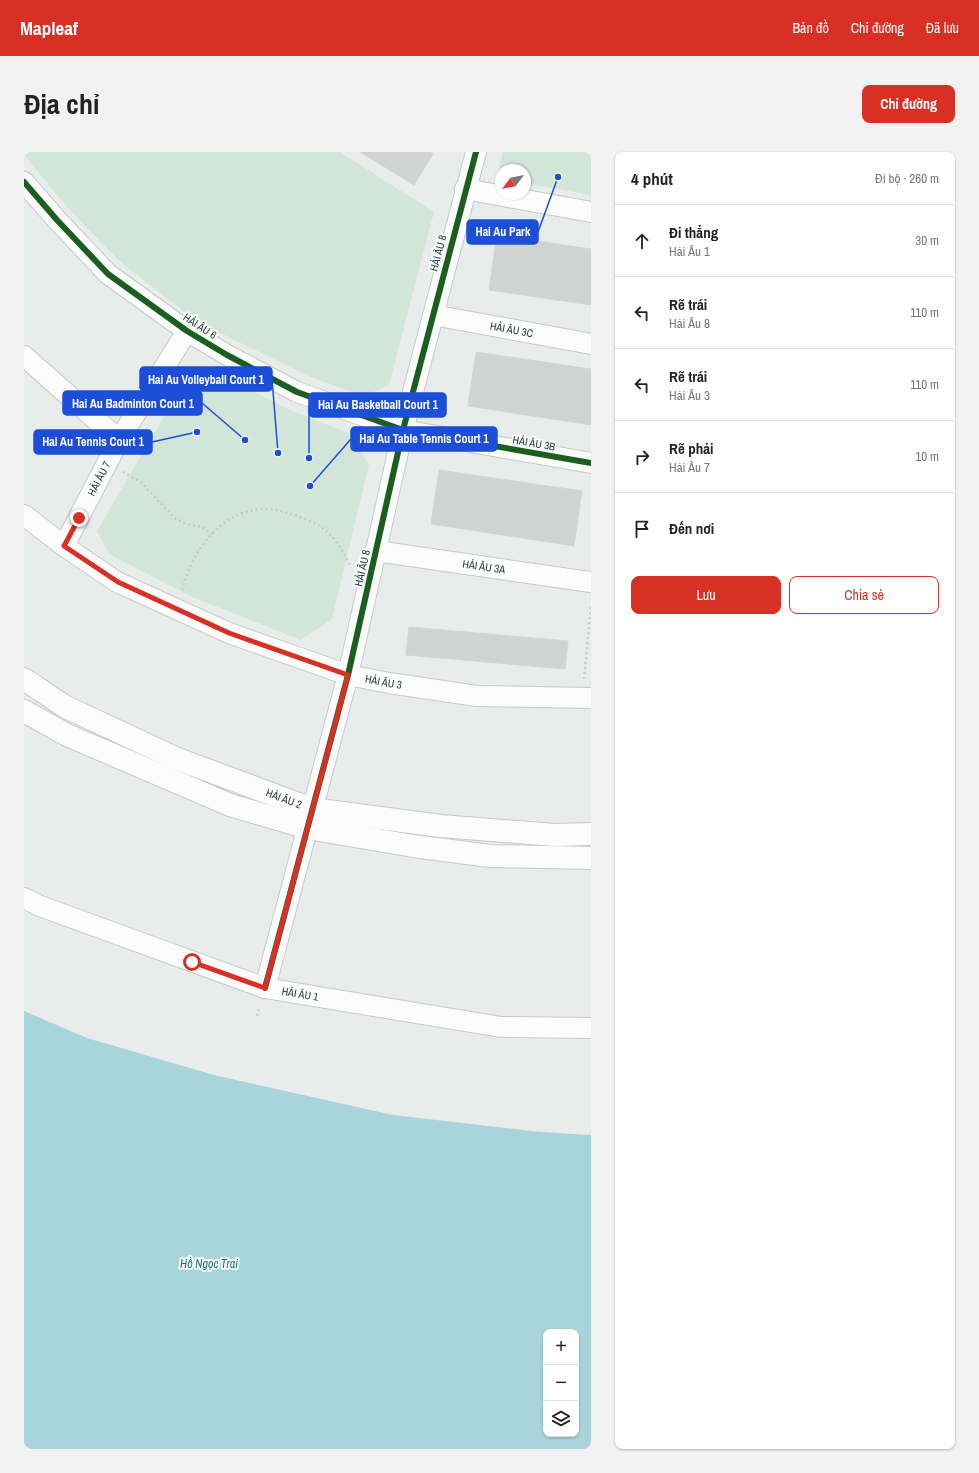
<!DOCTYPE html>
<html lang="vi">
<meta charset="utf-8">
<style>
body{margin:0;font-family:"Archivo Narrow",sans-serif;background:#f2f2f2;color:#222}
.controls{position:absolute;right:12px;bottom:12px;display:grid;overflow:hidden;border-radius:8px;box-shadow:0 1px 3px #0004}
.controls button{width:36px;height:36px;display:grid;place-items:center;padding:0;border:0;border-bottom:1px solid #e0e0e0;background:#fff;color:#222;font:20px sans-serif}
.compass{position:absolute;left:471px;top:12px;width:36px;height:36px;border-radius:50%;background:#fff;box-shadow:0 1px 3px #0004;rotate:238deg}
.stop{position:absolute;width:12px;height:12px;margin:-9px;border:3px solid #d93025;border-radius:50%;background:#fff}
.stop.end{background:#d93025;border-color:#fff;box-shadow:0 1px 4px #0008}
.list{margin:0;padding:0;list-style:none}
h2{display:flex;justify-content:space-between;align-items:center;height:52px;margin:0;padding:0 16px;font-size:17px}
h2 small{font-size:13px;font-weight:400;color:#767676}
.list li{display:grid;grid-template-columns:26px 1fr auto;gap:12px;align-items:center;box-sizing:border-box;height:72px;padding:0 16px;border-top:1px solid #e0e0e0}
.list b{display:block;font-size:15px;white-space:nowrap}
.list p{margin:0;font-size:13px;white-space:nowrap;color:#767676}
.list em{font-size:13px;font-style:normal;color:#767676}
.actions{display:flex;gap:8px;padding:12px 16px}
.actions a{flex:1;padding:9px 0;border:1px solid #d93025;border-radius:8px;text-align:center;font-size:14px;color:#d93025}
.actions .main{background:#d93025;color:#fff}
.icon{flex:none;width:22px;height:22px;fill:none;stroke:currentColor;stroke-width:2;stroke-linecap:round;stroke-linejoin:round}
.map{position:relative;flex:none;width:567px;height:1297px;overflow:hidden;border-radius:8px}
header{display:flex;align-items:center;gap:24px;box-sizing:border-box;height:56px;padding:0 20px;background:#d93025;color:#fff}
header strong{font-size:19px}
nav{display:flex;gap:22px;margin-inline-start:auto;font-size:14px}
.intro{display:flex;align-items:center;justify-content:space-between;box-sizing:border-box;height:96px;padding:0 24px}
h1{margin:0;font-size:28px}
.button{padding:10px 18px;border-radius:8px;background:#d93025;color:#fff;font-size:14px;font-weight:700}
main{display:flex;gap:24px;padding:0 24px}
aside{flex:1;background:#fff;border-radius:8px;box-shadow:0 1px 3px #0004}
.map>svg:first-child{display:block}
</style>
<header>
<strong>Mapleaf</strong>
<nav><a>Bản đồ</a><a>Chỉ đường</a><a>Đã lưu</a></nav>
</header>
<div class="intro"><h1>Địa chỉ</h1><a class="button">Chỉ đường</a></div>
<main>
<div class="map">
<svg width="567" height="1297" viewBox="0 0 567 1297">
<rect width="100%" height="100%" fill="#e8edeb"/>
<g fill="#d1e6d8">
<path d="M0,0H316L410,60L365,233L340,244L286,225L172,169L94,108L45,57L3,7Z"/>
<path d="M479,0H567V43L501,31V18H477L475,15Z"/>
<path d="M184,217L268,259L327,282L345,312L308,467L277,488L168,445L85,402L73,379L164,223Z"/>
</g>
<path fill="#a9d4db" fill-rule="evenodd" d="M0,859L63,886L190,923L369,963L517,980L567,983V1297H0ZM522,1180H552V1282H522Z"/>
<g fill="#cfd4d2" stroke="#d1d6d4">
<path d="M336,0H405L409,2L390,33Z"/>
<path d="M473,83L567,97V153L465,138Z"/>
<path d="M452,200L567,217V273L444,254Z"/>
<path d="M415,318L558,339L550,394L407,372Z"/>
<path d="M385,475L544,489L541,517L382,503Z"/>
</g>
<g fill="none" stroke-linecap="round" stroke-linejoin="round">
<defs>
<g id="street">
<path d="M0,30L33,68L84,122L163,179L203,203L273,240L379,278L567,311"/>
<path d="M441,37L567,60"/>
<path id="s1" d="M409,163L567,192"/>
<path d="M0,204L95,288"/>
<path id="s2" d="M0,363L40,394L93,430L205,481L324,523L365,531L453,544L567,546"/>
<path id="s3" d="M40,394L95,288L163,179"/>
<path id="s4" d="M352,399L567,430"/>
<path id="s5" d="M0,746L16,754L241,836L477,875L567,876"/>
<path d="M241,836L324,523L379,278L452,0"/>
</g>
<g id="secondary">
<path id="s6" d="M0,527L40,554L151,606L288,657L417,674L531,683L567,682"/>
<path d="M0,559L43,583L206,653L284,676L389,694L466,704L567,706"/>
</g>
</defs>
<use href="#street" stroke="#c5cac8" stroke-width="22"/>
<use href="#secondary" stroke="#c3cbc8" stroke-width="24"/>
<g stroke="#c3ccca" stroke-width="2.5" stroke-dasharray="2 3" stroke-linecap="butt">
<path d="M99,320L117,330L150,366L160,371L178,375L188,382"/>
<path d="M158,438C168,400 195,360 238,357C247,356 258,359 267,362C300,371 314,386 327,416"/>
<path d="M560,527L567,453"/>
<path d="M233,864L235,857"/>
</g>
<use href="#street" stroke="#fcfcfc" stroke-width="20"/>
<use href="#secondary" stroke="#fcfcfc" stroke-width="22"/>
<defs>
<g id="cycleway">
<path d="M0,30L33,68L84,122L163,179L203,203L273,240L379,278L567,311"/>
<path d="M241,836L324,523L379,278L452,0"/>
</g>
</defs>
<use href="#cycleway" stroke="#f7fbf9" stroke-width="8"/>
<use href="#cycleway" stroke="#1b5e20" stroke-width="6"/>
</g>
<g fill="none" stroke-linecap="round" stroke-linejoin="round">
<path stroke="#d93025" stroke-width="5" d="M55,366L40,394L94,430L205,481L324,523L241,836L168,810"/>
</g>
<g text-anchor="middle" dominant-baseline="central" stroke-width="4" stroke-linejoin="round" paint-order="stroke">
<g font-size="11" fill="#24423a" stroke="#f7fbf9">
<text transform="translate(414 101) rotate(-75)">HẢI ÂU 8</text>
<text transform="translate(176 174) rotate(33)">HẢI ÂU 6</text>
<text stroke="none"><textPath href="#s1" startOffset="80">HẢI ÂU 3C</textPath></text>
<text transform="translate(510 291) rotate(10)">HẢI ÂU 3B</text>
<text stroke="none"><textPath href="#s3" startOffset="76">HẢI ÂU 7</textPath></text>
<text stroke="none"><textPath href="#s4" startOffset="109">HẢI ÂU 3A</textPath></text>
<text transform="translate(338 416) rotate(-77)">HẢI ÂU 8</text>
<text stroke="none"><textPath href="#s2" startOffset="400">HẢI ÂU 3</textPath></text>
<text stroke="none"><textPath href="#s6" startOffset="287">HẢI ÂU 2</textPath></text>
<text stroke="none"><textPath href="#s5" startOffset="293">HẢI ÂU 1</textPath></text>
</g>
<g font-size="12" font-style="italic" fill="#1c6f80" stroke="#f7fbf9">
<text x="185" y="1112">Hồ Ngọc Trai</text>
</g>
</g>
<path fill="none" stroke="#1d4ed8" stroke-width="1.5" d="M534 25L514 80M254 301L248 227M221 288L178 251M285 306L285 253M286 334L327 287M173 280L128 290"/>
<g fill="#1d4ed8" stroke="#f7fbf9" stroke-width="1.5">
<circle cx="534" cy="25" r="4"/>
<circle cx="254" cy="301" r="4"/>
<circle cx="221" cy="288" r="4"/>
<circle cx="285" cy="306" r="4"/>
<circle cx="286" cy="334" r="4"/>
<circle cx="173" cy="280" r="4"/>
</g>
<g fill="#1d4ed8" stroke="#1d4ed8" stroke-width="1.5">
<rect x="443" y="68" width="71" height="24" rx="4"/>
<rect x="116" y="215" width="132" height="24" rx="4"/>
<rect x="39" y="239" width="139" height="24" rx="4"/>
<rect x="285" y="241" width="137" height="24" rx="4"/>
<rect x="327" y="275" width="146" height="24" rx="4"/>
<rect x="10" y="278" width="118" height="24" rx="4"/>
</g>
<g font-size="12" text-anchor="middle" font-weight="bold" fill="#fff">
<text x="479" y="84">Hai Au Park</text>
<text x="182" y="232">Hai Au Volleyball Court 1</text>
<text x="109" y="256">Hai Au Badminton Court 1</text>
<text x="354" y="257">Hai Au Basketball Court 1</text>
<text x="400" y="291">Hai Au Table Tennis Court 1</text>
<text x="69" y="294">Hai Au Tennis Court 1</text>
</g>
</svg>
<div class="controls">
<button>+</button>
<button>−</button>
<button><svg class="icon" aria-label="layers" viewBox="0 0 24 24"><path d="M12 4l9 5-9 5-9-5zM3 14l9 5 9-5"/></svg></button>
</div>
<svg class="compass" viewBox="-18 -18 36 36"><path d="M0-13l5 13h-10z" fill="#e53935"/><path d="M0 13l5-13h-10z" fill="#767676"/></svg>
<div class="stop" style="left:168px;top:810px"></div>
<div class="stop end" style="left:55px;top:366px"></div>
</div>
<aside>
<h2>4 phút<small>Đi bộ · 260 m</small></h2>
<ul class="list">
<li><svg class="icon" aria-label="ahead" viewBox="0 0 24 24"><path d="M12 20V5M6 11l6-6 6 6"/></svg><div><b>Đi thẳng</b><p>Hải Âu 1</p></div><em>30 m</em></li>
<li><svg class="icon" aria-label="left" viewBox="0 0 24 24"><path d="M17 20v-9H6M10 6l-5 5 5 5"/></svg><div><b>Rẽ trái</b><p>Hải Âu 8</p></div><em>110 m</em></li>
<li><svg class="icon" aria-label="left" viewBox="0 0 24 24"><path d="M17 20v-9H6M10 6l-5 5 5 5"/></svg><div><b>Rẽ trái</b><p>Hải Âu 3</p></div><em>110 m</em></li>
<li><svg class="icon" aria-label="right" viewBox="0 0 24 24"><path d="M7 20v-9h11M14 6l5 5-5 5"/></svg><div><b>Rẽ phải</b><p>Hải Âu 7</p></div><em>10 m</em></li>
<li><svg class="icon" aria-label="arrive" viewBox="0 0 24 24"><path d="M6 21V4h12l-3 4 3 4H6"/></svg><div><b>Đến nơi</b></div></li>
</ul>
<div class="actions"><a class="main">Lưu</a><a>Chia sẻ</a></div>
</aside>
</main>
